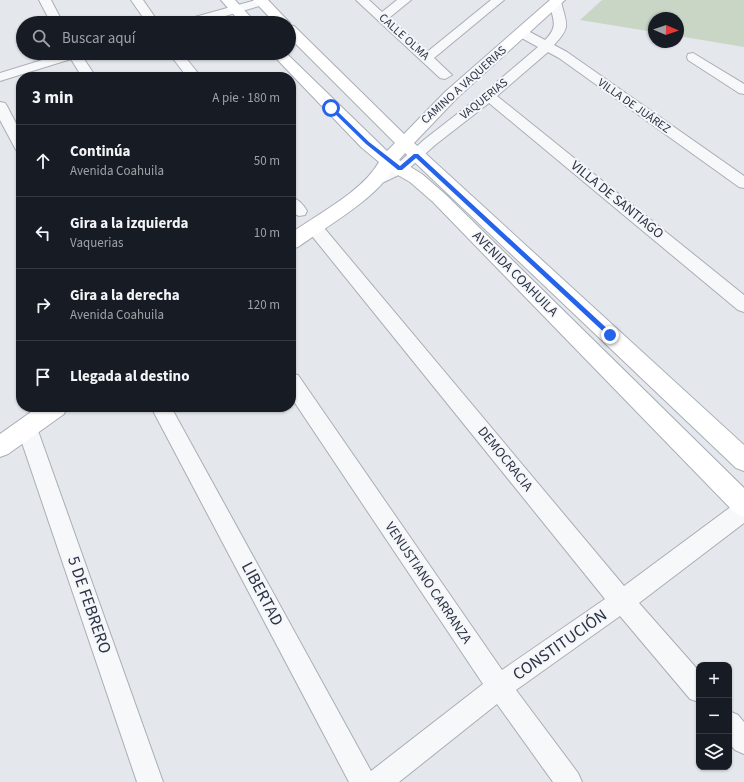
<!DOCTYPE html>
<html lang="es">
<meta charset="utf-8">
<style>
body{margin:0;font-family:"Source Sans 3",sans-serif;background:#20242c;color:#f1f3f6}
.controls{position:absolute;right:12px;bottom:12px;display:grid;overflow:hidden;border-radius:8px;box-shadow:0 1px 3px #0004}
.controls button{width:36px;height:36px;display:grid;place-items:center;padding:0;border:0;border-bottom:1px solid #363941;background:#171b24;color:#f1f3f6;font:20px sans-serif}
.compass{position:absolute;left:648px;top:12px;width:36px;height:36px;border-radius:50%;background:#171b24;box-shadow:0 1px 3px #0004;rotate:92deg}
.stop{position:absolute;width:12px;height:12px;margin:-9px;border:3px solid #2563eb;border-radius:50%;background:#fff}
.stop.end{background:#2563eb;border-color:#fff;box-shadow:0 1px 4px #0008}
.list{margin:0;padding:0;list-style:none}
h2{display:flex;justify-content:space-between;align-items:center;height:52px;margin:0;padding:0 16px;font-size:17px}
h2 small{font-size:13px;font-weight:400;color:#9ea1a6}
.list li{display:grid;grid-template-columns:26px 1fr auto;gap:12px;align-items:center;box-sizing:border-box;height:72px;padding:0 16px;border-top:1px solid #363941}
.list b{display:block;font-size:15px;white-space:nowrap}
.list p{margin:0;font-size:13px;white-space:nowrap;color:#9ea1a6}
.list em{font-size:13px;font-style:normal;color:#9ea1a6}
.icon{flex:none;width:22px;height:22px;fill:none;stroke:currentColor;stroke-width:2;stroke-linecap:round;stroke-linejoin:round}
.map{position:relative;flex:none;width:744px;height:782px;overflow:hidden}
.search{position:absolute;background:#171b24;box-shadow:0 1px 3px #0004;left:16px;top:16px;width:280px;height:44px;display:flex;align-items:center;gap:10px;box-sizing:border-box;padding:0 14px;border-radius:22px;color:#9ea1a6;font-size:15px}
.panel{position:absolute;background:#171b24;box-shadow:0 1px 3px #0004;left:16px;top:72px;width:280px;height:340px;border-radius:16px}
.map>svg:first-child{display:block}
</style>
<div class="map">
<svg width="744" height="782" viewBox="0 0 744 782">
<rect width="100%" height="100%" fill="#e4e7ec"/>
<path fill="#c9d6c5" d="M602,0H744V47L678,36V18H654V32L580,20Z"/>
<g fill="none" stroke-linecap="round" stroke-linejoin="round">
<defs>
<g id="street">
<path d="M39,0H51L63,23H51Z"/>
<path d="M131,0H143L159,23H147Z"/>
<path d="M256,0H266L268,2L266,4L201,23H182L184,20Z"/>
<path d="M356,0H369L382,12L397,0H411L389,18L427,52L491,0H504L434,58L452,75L445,79L440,78Z"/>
<path d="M551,0H559L561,2C567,25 571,27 554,45L567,52L744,176V188L739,187L559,58L548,52L497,96L744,295V312L738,310L489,103L435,145L405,172L384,182L379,183L374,182L371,178L374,174L395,166L425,139L484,93L538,47L518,36L516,33L518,30H526L545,40C559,26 553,20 549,2Z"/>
<path d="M65,53H84L82,56L96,77H82L71,59L0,81V73Z"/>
<path d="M169,53H182L201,77H187Z"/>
<path d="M693,53L744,84V94L739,93L688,60L687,57L688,54Z"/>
<path d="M0,102L5,103L7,106L21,133V152L16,150L0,120Z"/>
<path d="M291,197C298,199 303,204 307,211L305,215L299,216L291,212Z"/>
<path d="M314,221L320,223L624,586L736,503L744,500V523L639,603L699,671V702L690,699L620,616L516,690L578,773L582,782H553L497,704L399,782H349L151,407H171L371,771L483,684L291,397V373L298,375L502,670L605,599L308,231L306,227L308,223Z"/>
<path d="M27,419L34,422L37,428L163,782H137L17,428L20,422Z"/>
<path d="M729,711L738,715L744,722V754L735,750L729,743Z"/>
</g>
<g id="secondary">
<path d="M221,0H235L256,23H241Z"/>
<path d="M253,0H268L290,23L289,24V23H275Z"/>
<path d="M550,0H565L457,98L414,143L744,445V471L736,468L405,153L399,160L422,174L445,194L744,488V517L735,513L433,202L410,182L391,171C377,198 324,228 298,247L291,249V233C318,214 363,191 379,162L361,147L271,53H286L387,151L395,143L289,37V25L294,26L404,134L445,92Z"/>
<path d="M38,407H67L64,414L8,454L0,457V434Z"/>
</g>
</defs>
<use href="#street" stroke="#a9aeb7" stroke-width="2"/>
<use href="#secondary" stroke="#a9aeb7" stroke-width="2"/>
<use href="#street" fill="#f7f8fa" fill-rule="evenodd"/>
<use href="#secondary" fill="#fff" fill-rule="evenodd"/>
</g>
<path fill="#2563eb" d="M330,107H333L369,142L400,166L414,154H418L612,333V336H608L416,158L402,170H398L366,144L330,109Z"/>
<g text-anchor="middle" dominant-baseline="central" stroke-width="4" stroke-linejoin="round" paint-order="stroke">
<g font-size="12" fill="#2b3445" stroke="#f4f6f9">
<text transform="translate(404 37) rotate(42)">CALLE OLMA</text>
<text transform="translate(464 85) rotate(-42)">CAMINO A VAQUERIAS</text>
<text transform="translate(484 99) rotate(-39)">VAQUERIAS</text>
<text transform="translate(634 106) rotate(35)">VILLA DE JUÁREZ</text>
</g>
<g font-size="14" fill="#2b3445" stroke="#f4f6f9">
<text transform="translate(617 200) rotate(39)">VILLA DE SANTIAGO</text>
<text transform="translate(515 274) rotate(45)">AVENIDA COAHUILA</text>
<text transform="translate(505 459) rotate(51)">DEMOCRACIA</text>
<text transform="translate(428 583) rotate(56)">VENUSTIANO CARRANZA</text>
</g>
<g font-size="17" fill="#2b3445" stroke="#f4f6f9">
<text transform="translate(262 594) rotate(62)">LIBERTAD</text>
<text transform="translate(89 605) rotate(71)">5 DE FEBRERO</text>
<text transform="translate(560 645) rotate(-35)">CONSTITUCIÓN</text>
</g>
</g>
</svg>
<div class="controls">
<button>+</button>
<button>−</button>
<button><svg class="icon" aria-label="layers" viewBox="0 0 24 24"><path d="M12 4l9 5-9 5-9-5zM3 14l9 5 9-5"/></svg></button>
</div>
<svg class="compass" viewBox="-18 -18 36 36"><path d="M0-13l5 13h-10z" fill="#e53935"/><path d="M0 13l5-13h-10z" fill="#9ea1a6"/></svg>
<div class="stop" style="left:331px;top:108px"></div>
<div class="stop end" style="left:610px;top:335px"></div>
<div class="search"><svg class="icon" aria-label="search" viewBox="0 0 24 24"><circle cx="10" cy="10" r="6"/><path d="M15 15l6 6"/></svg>Buscar aquí</div>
<section class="panel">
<h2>3 min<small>A pie · 180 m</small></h2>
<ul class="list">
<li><svg class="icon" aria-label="ahead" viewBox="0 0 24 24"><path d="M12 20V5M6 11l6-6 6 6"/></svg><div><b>Continúa</b><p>Avenida Coahuila</p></div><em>50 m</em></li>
<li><svg class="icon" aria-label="left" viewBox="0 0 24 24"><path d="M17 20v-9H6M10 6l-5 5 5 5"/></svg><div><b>Gira a la izquierda</b><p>Vaquerias</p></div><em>10 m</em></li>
<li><svg class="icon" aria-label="right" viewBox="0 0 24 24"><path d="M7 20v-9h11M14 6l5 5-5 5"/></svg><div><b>Gira a la derecha</b><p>Avenida Coahuila</p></div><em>120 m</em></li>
<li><svg class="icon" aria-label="arrive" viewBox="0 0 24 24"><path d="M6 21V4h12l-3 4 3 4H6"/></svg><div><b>Llegada al destino</b></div></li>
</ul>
</section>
</div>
